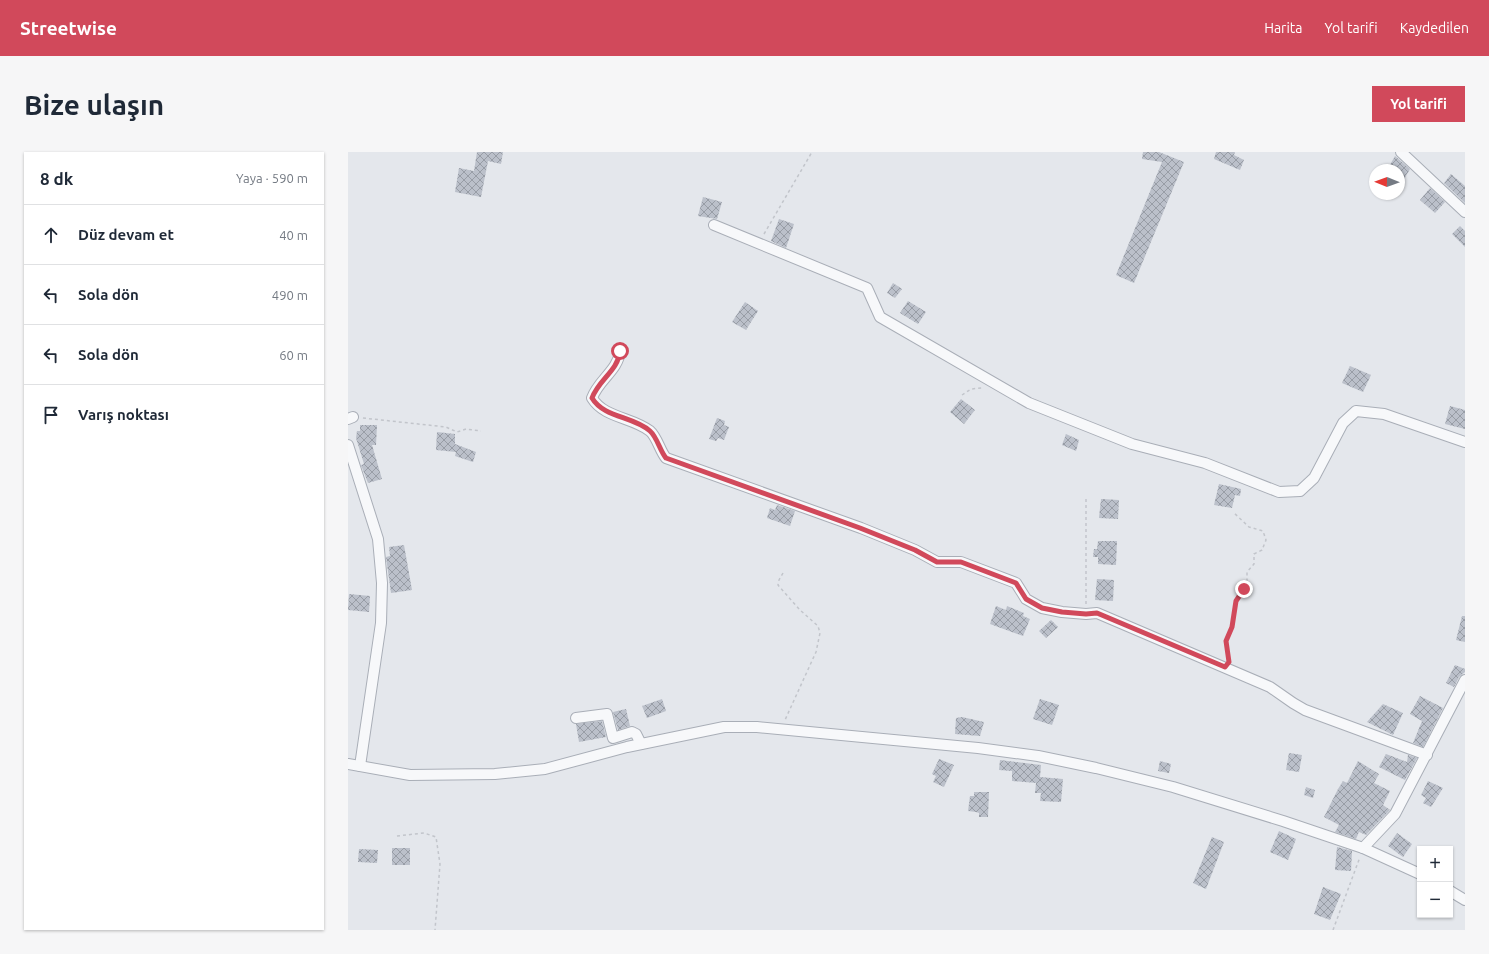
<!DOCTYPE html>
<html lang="tr">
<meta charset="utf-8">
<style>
body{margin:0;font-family:Ubuntu,sans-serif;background:#f6f6f7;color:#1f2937}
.controls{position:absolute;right:12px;bottom:12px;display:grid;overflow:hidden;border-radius:0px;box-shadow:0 1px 3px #0004}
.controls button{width:36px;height:36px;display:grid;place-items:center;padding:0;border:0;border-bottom:1px solid #e0e1e3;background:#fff;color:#1f2937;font:20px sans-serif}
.compass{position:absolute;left:1021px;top:12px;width:36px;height:36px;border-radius:50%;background:#fff;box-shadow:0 1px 3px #0004;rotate:271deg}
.stop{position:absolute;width:12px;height:12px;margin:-9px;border:3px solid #d1495b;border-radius:50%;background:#fff}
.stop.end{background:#d1495b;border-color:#fff;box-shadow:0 1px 4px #0008}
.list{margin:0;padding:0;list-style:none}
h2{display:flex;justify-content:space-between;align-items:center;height:52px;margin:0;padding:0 16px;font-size:17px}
h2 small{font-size:13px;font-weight:400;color:#747a83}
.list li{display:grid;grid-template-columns:26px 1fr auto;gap:12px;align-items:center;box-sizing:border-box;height:60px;padding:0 16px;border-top:1px solid #e0e1e3}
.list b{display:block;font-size:15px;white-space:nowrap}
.list em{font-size:13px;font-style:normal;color:#747a83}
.icon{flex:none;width:22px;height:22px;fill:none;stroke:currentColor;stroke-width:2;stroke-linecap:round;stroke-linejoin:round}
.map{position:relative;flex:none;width:1117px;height:778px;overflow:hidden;border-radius:0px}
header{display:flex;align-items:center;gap:24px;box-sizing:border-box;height:56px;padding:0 20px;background:#d1495b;color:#fff}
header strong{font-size:19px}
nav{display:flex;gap:22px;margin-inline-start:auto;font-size:14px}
.intro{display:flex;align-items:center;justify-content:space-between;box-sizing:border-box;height:96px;padding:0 24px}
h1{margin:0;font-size:28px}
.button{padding:10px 18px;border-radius:0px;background:#d1495b;color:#fff;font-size:14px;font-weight:700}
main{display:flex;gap:24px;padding:0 24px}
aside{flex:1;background:#fff;border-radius:0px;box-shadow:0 1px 3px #0004}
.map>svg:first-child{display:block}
</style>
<header>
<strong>Streetwise</strong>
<nav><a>Harita</a><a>Yol tarifi</a><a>Kaydedilen</a></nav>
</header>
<div class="intro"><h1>Bize ulaşın</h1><a class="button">Yol tarifi</a></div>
<main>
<aside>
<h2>8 dk<small>Yaya · 590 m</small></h2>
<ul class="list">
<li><svg class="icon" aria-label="ahead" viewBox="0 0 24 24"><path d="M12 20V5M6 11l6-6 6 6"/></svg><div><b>Düz devam et</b></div><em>40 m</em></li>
<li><svg class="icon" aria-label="left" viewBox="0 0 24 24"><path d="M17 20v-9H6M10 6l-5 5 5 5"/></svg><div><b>Sola dön</b></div><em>490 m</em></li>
<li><svg class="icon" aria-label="left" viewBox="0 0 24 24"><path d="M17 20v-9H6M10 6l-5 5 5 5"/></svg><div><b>Sola dön</b></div><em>60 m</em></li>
<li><svg class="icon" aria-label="arrive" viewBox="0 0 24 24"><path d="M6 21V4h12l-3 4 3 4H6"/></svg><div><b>Varış noktası</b></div></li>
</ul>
</aside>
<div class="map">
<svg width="1117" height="778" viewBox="0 0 1117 778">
<defs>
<pattern id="building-cross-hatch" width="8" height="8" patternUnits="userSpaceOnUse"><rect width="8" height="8" fill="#bbc0ca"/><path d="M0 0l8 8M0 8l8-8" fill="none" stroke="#989da6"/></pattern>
</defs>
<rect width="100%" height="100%" fill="#e4e7ec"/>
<g fill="url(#building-cross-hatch)">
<path d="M129,0H155L153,12L140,9L133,45L107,40L111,16L126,19Z"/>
<path d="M795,0H811L836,10L786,131L768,123L814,10L794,7Z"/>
<path d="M868,0H887L886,3L896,8L892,18L866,7Z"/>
<path d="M1047,4L1062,17L1051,36V18H1039Z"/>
<path d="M1103,22L1117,34V51L1096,31Z"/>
<path d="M1082,36L1097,50L1087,61L1072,48Z"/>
<path d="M355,45L374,50L369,67L350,64Z"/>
<path d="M431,67L446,72L438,96L423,89Z"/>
<path d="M1112,74L1117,79V95L1104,82Z"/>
<path d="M545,131L554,137L547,146L539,141Z"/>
<path d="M560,149L578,160L570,172L552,161Z"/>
<path d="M397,150L410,159L398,178L384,170Z"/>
<path d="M1002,214L1023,223L1015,240L994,231Z"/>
<path d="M613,247L627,258L616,272L602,260Z"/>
<path d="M1102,254L1117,258V277L1097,272Z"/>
<path d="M369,266L377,269L376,273L381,275L376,288L370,286L368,289L361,287Z"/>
<path d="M12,273H29L28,293H24L34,327L20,331L13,313L16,312L8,286L9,279H12Z"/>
<path d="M89,280L107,282V292L128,300L125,310L107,304L108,300L88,298Z"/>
<path d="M718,282L731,288L728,299L714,293Z"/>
<path d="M871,332L893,337L892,344L887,343L884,356L866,353Z"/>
<path d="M753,347L771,348L770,367L751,366Z"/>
<path d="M429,353L447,359L442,374L419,366L422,356L427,358Z"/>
<path d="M750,389H769L768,413L750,412V405H745L746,397H749Z"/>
<path d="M56,393L64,438L43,441L38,405L42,404L41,395Z"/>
<path d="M749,427L766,428L765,449L747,448Z"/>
<path d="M1,442L22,444L21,460L0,458Z"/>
<path d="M648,454L658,458L659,454L676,461L675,464L682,467L675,484L642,472Z"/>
<path d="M1114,464H1117V490L1108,488Z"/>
<path d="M703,468L710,475L698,486L691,479Z"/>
<path d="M1107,513L1117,517V520L1111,525L1106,535L1098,531Z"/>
<path d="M1072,544L1095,556L1075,595L1065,591L1074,569L1062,562Z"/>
<path d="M314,547L318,559L299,566L294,554Z"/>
<path d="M692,547L711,553L704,573L685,567Z"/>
<path d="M1035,552L1055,561L1045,583L1019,570Z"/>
<path d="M278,557L282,574L270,578L265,560Z"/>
<path d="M614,565L636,570L632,584L607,582L608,566Z"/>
<path d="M254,569L258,585L231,590L228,572Z"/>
<path d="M941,601L954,603L951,620L938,618Z"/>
<path d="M1038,602L1059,610L1060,603L1069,606L1057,628L1031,615Z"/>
<path d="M591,607L606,613L596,635L585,630L588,624L584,622Z"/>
<path d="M652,608L693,613L692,625L715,627L713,650L692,649L693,641H687L688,631L664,629V619L651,618Z"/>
<path d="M812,609L823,612L821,621L810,619Z"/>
<path d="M1010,609L1031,622L1026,631L1042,639L1035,653L1042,658L1018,683L1011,680L1008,687L987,680L991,673L976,665L990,637L995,629L999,631Z"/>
<path d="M1080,629L1095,636L1083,655L1075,651L1078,646L1073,643Z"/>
<path d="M958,635L967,638L965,646L956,643Z"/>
<path d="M626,640H641L640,665H631V661L628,660L620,659L622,644H626Z"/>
<path d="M931,679L948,687L940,708L922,700Z"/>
<path d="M1049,681L1064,692L1055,705L1040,694Z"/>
<path d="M864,685L876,690L858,737L845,731Z"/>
<path d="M989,695L1004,699L1003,719L987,718Z"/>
<rect x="44" y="696" width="18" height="17"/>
<path d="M11,697L30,698L29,711L10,710Z"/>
<path d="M975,735L993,742L982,768L966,762Z"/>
</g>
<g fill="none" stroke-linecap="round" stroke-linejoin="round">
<defs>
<g id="minor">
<path d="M1053,0L1117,60"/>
<path d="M366,73L519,136L532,165L681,251L784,292L857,311L931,340L952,339L966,326L995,271L1008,259L1036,262L1117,290"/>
<path d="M272,199C270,219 251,227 244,246C256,266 284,265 302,279C309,285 312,299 318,306L513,376L567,398L589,410H613L668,431L678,447L694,456L714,460L738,462L749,461L922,535L945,551L957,558L1079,603"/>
<path d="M0,267L5,265"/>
<path d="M0,293L30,387L34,431L33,471L12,614"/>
<path d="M228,566L259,562L265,586L284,580L288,582L293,592"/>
<path d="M0,612L62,623L147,622L197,617L279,595L376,575H409L630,596L690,604L748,616L825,635L935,669L1015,696L1072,722"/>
<path d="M1015,696L1047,662L1117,528"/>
<path d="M1102,739L1117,748"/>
</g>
</defs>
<use href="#minor" stroke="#a9aeb7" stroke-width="12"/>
<g stroke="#c2c5cb" stroke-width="1.5" stroke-dasharray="3 3" stroke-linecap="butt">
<path d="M416,82L464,0"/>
<path d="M614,243L623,237L634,236"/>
<path d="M15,266L98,275L109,280L118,277L133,279"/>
<path d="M435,421L431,428L430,433L452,458L470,474L472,481L468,500L437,568"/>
<path d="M738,452V346"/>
<path d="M881,507L878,489L884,475L888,449L895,440L896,431L899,430V420L906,412V402L914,398L918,388L915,379L901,375L885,360"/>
<path d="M49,684L76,681L88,685L92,712L87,778"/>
<path d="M985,778L1012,705"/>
</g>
<use href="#minor" stroke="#f7f8fa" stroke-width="10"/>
</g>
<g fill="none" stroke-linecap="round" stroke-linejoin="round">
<path stroke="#d1495b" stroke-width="5" d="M272,199C270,219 251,227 244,246C256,266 285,264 302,279C309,285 312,299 318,306L512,376L567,398L589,410H613L668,431L678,447L694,456L714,460L738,462L749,461L877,515L881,510L878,489L884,475L888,449L896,437"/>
</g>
</svg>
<div class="controls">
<button>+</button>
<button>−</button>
</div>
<svg class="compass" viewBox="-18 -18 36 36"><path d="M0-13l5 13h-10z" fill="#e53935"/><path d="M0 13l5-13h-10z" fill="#747a83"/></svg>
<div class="stop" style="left:272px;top:199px"></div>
<div class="stop end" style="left:896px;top:437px"></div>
</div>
</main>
